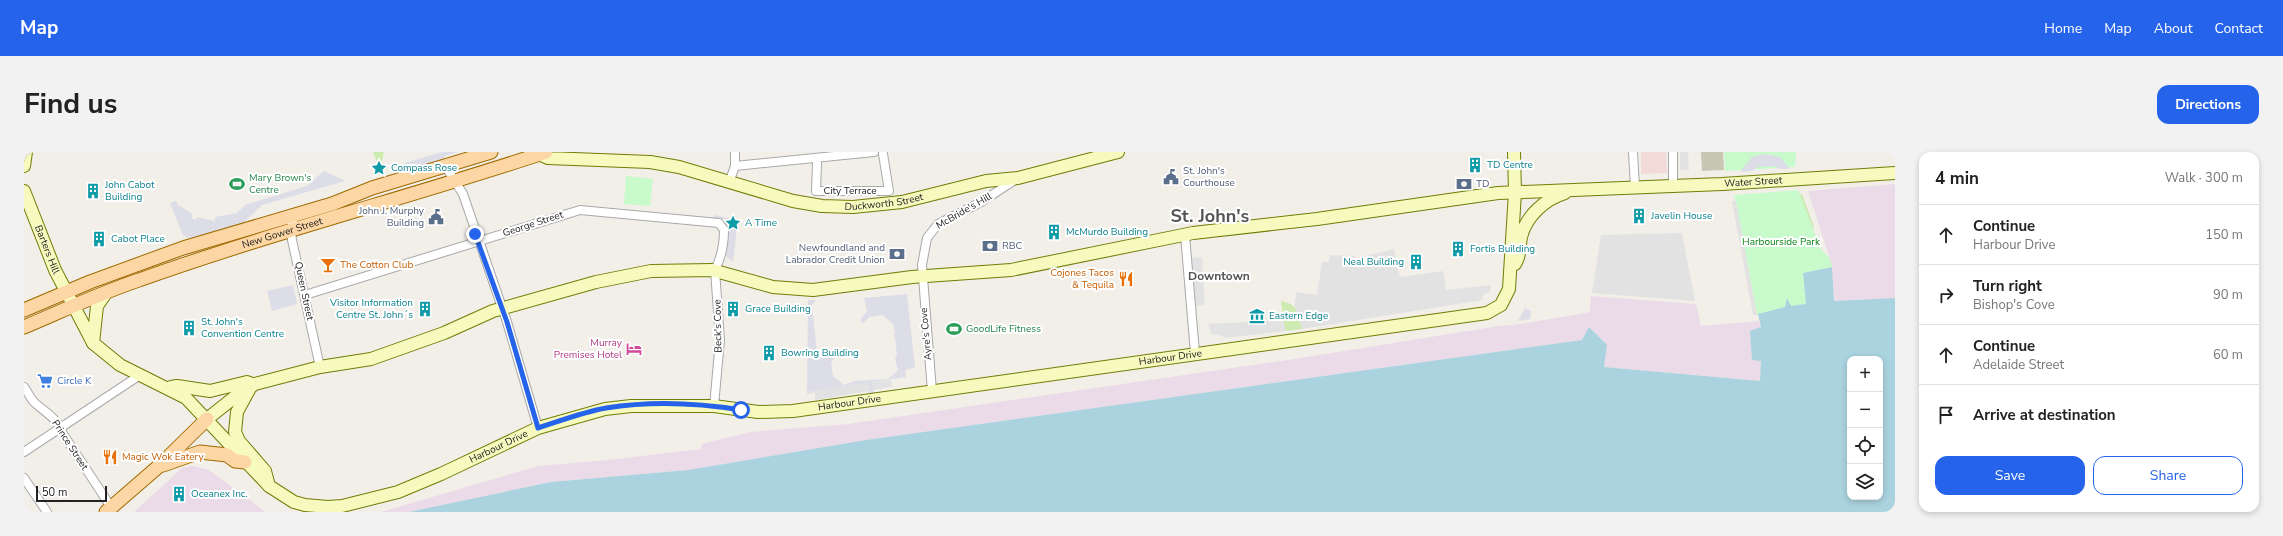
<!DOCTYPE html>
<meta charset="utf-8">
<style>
body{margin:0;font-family:"Nunito Sans",sans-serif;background:#f2f2f2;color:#222}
.controls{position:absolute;right:12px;bottom:12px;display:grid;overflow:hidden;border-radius:8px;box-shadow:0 2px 6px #0003}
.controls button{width:36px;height:36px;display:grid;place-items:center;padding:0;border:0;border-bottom:1px solid #e0e0e0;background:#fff;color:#222;font:20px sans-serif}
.scale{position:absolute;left:12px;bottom:10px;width:71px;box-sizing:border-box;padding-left:4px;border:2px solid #222;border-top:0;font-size:11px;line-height:14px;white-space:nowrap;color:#222;-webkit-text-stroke:3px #fff;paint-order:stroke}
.stop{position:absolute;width:12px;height:12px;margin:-9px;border:3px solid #2563eb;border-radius:50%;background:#fff}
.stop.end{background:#2563eb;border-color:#fff;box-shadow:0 1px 4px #0008}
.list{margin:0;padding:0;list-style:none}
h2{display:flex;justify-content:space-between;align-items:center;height:52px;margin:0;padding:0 16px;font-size:17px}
h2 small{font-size:13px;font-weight:400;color:#767676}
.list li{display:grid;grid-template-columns:26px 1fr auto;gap:12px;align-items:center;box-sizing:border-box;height:60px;padding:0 16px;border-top:1px solid #e0e0e0}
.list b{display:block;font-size:15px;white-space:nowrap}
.list p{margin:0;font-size:13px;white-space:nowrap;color:#767676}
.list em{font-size:13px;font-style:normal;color:#767676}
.actions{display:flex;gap:8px;padding:12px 16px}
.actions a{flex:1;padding:9px 0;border:1px solid #2563eb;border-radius:12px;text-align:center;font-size:14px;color:#2563eb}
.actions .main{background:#2563eb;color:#fff}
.icon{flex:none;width:22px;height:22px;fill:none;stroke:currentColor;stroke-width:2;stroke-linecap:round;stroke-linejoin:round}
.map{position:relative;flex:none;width:1871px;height:360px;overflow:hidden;border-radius:12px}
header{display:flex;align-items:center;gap:24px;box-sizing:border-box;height:56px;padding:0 20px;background:#2563eb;color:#fff}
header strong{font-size:19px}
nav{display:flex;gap:22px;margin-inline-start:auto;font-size:14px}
.intro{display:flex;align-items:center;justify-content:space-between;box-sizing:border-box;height:96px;padding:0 24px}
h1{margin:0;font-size:28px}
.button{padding:10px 18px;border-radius:12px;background:#2563eb;color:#fff;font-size:14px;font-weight:700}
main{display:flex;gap:24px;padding:0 24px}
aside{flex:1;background:#fff;border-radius:12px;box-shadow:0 2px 6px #0003}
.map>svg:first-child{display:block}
</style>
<header>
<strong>Map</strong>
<nav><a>Home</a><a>Map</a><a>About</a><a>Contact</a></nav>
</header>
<div class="intro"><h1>Find us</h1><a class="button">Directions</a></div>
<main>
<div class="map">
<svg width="1871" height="360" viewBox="0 0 1871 360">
<rect width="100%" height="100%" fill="#f2efe9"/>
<path fill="#f2dad9" d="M1617,0H1642L1643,21L1617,22Z"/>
<g fill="#ebdbe8">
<path d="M1871,32V146L1809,149L1806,107L1784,39Z"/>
<path d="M1567,144L1672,152L1677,174L1735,169L1737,176L1726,179L1737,209L1736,229L1580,215L1583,193L1565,175L1558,188L842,288L664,318L527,330L385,360H357L514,314L584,308L677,297L678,292L727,280L824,272L1264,208L1475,174L1497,172L1566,160Z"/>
<path d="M168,314L185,318L242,360H110L158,316Z"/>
</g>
<path fill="#c7c7b4" d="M1677,0H1699L1700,18L1678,19Z"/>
<g fill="#cdebb0">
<path d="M349,0H360L358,9L353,10Z"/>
<path d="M1775,42H1778L1790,75L1788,79Z"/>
<path d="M1257,149C1273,151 1276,163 1278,177L1261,179Z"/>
</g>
<g fill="#c8facc">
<path d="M1700,0H1772L1771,15L1701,19Z"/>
<path d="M602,24L629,27L626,54L600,52Z"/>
<path d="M1774,38L1797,97L1806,107L1808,115L1779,121L1782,152L1766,154L1763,147L1761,155L1733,163L1710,43Z"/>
</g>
<g fill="#e2e2e2">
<path d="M1656,0H1664L1665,18H1656Z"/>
<path d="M1708,49H1712L1733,163H1729Z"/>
<path d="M1658,81L1671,149L1568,141L1577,83Z"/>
<path d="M1370,97L1374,119L1377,125L1419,119L1422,138L1467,133L1466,140L1458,143L1459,148L1278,177L1271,155L1272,140L1293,143L1298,110H1305L1306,103L1331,104V109L1342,110V104Z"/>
<path d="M1178,105L1181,153L1171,154L1168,106Z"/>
<path d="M1260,168L1261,179L1201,186L1199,184L1187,182L1184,172Z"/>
<path d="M867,228L868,235L849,238L848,230Z"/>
<path d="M844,231L845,239L791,248V241L783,242V240Z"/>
</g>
<g fill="#dddde8">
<path d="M418,0H434L423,3L416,9L373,22L367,15Z"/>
<path d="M1741,2L1756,5L1766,17H1756L1749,14L1734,15L1728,19L1716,20L1728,5Z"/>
<path d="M300,19L321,29L238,53L218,72L166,87L159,83L146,51L152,49L154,53L169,62L167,66L172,68L173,65L191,69V65L213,61L221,53L283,34Z"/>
<path d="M690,63L714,68L709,110L702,104L705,76L696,68L689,66Z"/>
<path d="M269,133L273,152L248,159L243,139Z"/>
<path d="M883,142L891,216L883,217L881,220L882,225L848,230L850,241L845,242L844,231L783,240L784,148H792L788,153L793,202L795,204L807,203L811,206L807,210L809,224L820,233L831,229L864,227L874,218L871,207L873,204L871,186L869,184L871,182L870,173L859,163L845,165L840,171L836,168L843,159L840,146Z"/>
<path d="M1501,156L1507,159L1506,167L1494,169Z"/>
</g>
<path fill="#aad3df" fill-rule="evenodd" d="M1808,115L1810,149L1871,146V360H385L527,330L664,318L842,288L1558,188L1565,175L1583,193L1580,215L1736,229L1737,209L1728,208L1726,179L1737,175L1734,162L1761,155L1763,146L1767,154L1782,152L1779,121ZM1826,207H1856V345H1826Z"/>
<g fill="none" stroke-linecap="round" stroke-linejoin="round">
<defs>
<g id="street">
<path d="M1609,0L1611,36"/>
<path d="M793,11L792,39H865L859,2"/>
<path d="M711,14L850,0"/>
<path d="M422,15L439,42L483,170L514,276"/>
<path d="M706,28L711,14V0"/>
<path d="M1649,34V0"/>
<path d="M270,63L267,78L268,88L296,215"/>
<path d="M1161,83L1171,201"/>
<path d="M281,143L556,58L695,71L700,78C700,91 697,106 691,118L696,188L690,254"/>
<path d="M0,235C3,239 6,245 9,249C20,260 34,266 39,282L87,355"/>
<path d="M908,239L898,113L903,86L914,72L957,50L991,28"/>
<path d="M0,300L116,223"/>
<path d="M0,326L23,360"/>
</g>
<g id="secondary">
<path id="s1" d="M515,2L524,6L626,10L655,15L769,49L798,54L829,55L878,50L962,29L994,26L1094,0"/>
<path d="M0,14L2,0"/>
<path id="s2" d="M0,39L31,118L69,191L96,213L162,246L245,334L270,350L281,353L304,355L318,354L374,340L417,322L514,276L581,257L607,254H690L734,260L769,259L1463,161L1477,153L1485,137L1491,40L1490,0"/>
<path d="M1491,112C1497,103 1495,95 1497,85C1502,64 1521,47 1541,41"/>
<path d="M69,191L73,154L82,141"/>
<path d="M147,235L153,234L186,239L223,230L228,232"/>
<path d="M225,238L213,260L211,280L215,289L241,319L245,334"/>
<path id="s3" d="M183,267L212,244L231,232L296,215L347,207L420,181L469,159L572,130L627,119L688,118L749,135L789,138L888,125L987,118L1169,81L1293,67L1474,41L1698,32L1871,21"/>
</g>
<g id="primary">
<path d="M0,158L66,130L159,96L308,52L348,36L467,0"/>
<path id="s4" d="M0,175C38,159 76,141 115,128C249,80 387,45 522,0"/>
<path d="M139,313L176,300L203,303L211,309L221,310"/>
<path d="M82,360L135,314L183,267"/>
</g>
</defs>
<use href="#street" stroke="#a9a9a9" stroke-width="10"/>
<use href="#secondary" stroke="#707d05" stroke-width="14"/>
<use href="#primary" stroke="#a06b00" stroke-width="15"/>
<use href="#street" stroke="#fff" stroke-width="8"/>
<use href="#secondary" stroke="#f7fabf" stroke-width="12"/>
<use href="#primary" stroke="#fcd6a4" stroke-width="13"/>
</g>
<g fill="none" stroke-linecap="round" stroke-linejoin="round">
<path stroke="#2563eb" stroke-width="5" d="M451,82L483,170L514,276C536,269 559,260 582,256C626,249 674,251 717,258"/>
</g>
<defs>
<symbol id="building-bare" viewBox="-9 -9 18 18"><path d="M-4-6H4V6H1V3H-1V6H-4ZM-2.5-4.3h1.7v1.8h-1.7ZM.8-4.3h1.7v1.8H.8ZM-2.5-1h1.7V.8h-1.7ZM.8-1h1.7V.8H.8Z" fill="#0f9aa8" stroke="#fff" stroke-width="2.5" paint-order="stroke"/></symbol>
<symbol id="sight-bare" viewBox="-9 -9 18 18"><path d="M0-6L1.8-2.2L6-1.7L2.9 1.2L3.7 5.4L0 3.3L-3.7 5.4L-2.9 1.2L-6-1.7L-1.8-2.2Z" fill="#0f9aa8" stroke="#fff" stroke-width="2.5" paint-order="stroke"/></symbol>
<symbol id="civic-bare" viewBox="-9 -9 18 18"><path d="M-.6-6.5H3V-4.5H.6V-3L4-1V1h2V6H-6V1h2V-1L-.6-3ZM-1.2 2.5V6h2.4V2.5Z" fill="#5c6f8a" stroke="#fff" stroke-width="2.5" paint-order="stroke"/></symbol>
<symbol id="stadium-bare" viewBox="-9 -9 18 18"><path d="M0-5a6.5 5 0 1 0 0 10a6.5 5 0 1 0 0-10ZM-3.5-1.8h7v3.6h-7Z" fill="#2e9e5b" stroke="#fff" stroke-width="2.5" paint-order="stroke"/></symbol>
<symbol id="bank-bare" viewBox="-9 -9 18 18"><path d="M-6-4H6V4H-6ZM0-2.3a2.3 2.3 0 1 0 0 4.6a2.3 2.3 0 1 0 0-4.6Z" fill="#5c6f8a" stroke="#fff" stroke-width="2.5" paint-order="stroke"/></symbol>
<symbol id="bar-bare" viewBox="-9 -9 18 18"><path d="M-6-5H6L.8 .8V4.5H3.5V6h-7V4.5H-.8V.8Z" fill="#e8710a" stroke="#fff" stroke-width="2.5" paint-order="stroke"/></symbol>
<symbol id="restaurant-bare" viewBox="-9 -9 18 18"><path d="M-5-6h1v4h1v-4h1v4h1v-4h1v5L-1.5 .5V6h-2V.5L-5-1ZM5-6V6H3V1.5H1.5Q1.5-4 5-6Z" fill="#e8710a" stroke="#fff" stroke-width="2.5" paint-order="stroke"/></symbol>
<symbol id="museum-bare" viewBox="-9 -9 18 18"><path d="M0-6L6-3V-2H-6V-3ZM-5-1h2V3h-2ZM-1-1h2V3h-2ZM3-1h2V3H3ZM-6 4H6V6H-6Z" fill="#0f9aa8" stroke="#fff" stroke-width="2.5" paint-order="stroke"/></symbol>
<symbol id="hotel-bare" viewBox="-9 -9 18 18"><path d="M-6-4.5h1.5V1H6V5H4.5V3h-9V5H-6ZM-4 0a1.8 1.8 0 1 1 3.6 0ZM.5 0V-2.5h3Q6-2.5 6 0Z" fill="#d1479c" stroke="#fff" stroke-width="2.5" paint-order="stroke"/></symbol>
<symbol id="supermarket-bare" viewBox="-9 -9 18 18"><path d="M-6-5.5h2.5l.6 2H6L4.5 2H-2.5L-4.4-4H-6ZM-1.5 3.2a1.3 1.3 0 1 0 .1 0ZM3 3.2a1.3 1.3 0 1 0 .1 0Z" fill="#3f7fe0" stroke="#fff" stroke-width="2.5" paint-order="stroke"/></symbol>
</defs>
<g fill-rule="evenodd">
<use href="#building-bare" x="1440" y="2" width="22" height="22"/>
<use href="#sight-bare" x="344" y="5" width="22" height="22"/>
<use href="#civic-bare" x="1136" y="14" width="22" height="22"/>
<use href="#stadium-bare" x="202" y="21" width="22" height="22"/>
<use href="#bank-bare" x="1429" y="21" width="22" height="22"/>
<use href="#building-bare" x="58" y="28" width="22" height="22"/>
<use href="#building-bare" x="1604" y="53" width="22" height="22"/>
<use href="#civic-bare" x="401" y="54" width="22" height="22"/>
<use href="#sight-bare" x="698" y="60" width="22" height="22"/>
<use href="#building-bare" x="1019" y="69" width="22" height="22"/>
<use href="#building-bare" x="64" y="76" width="22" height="22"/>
<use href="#bank-bare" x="955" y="83" width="22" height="22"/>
<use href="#building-bare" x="1423" y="86" width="22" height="22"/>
<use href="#bank-bare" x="862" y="91" width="22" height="22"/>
<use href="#building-bare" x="1381" y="99" width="22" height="22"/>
<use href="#bar-bare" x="293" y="102" width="22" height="22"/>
<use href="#restaurant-bare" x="1091" y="116" width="22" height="22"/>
<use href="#building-bare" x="390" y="146" width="22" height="22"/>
<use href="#building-bare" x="698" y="146" width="22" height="22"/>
<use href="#museum-bare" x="1222" y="153" width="22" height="22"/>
<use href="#building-bare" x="154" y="165" width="22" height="22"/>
<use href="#stadium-bare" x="919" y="166" width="22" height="22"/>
<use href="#hotel-bare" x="599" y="186" width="22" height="22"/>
<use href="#building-bare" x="734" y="190" width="22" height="22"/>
<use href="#supermarket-bare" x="10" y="218" width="22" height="22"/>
<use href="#restaurant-bare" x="75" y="294" width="22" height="22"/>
<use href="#building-bare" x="144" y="331" width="22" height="22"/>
</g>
<g text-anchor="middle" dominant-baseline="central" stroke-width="4" stroke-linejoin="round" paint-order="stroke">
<g font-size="10" fill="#0d838f" stroke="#fff" text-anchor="start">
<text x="1463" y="13">TD Centre</text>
<text x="367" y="16">Compass Rose</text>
<text x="81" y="33">John Cabot<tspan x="81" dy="12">Building</tspan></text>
<text x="1627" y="64">Javelin House</text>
<text x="721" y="71">A Time</text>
<text x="1042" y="80">McMurdo Building</text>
<text x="87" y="87">Cabot Place</text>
<text x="1446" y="97">Fortis Building</text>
<text x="1380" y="110" text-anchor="end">Neal Building</text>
<text x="389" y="151" text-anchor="end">Visitor Information<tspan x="389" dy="12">Centre St. John´s</tspan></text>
<text x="721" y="157">Grace Building</text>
<text x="1245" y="164">Eastern Edge</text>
<text x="177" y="170">St. John's<tspan x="177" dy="12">Convention Centre</tspan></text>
<text x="757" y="201">Bowring Building</text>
<text x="167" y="342">Oceanex Inc.</text>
</g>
<g font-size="10" fill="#4e5e75" stroke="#fff" text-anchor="start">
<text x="1159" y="19">St. John's<tspan x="1159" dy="12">Courthouse</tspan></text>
<text x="1452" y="32">TD</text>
<text x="400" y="59" text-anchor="end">John J. Murphy<tspan x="400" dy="12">Building</tspan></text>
<text x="978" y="94">RBC</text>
<text x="861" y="96" text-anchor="end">Newfoundland and<tspan x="861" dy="12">Labrador Credit Union</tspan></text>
</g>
<g font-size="10" fill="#27864d" stroke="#fff" text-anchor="start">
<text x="225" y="26">Mary Brown's<tspan x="225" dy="12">Centre</tspan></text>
<text x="942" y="177">GoodLife Fitness</text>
</g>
<g font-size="10" fill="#222" stroke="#fff">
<text stroke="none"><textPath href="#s3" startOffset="1585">Water Street</textPath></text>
<text x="826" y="39">City Terrace</text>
<text stroke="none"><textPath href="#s1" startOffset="352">Duckworth Street</textPath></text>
<text transform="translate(940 59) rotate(-30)">McBride's Hill</text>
<text transform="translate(509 72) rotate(-18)">George Street</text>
<text stroke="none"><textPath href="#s4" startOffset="275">New Gower Street</textPath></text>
<text stroke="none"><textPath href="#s2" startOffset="63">Barters Hill</textPath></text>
<text transform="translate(280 139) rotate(78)">Queen Street</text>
<text transform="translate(694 174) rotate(-91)">Beck's Cove</text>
<text transform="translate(902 182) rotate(-95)">Ayre's Cove</text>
<text stroke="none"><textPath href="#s2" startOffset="1326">Harbour Drive</textPath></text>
<text stroke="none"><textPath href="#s2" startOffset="1002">Harbour Drive</textPath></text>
<text transform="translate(46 293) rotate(57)">Prince Street</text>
<text stroke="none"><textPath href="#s2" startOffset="643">Harbour Drive</textPath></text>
</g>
<g font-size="10" fill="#0c8416" stroke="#fff">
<text x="1757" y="90">Harbourside Park</text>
</g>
<g font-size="10" fill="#c56008" stroke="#fff" text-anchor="start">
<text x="316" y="113">The Cotton Club</text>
<text x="1090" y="121" text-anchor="end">Cojones Tacos<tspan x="1090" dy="12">&amp; Tequila</tspan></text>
<text x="98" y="305">Magic Wok Eatery</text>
</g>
<g font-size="10" fill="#b23c85" stroke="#fff" text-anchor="end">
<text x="598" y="191">Murray<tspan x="598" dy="12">Premises Hotel</tspan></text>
</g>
<g font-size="10" fill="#366cbe" stroke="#fff" text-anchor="start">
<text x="33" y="229">Circle K</text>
</g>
<g font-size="12" font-weight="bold" fill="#555" stroke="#fff">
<text x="1195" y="124">Downtown</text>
</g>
<g font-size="18" font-weight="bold" fill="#555" stroke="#fff">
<text x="1186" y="64">St. John's</text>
</g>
</g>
</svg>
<div class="controls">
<button>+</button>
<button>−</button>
<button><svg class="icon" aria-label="locate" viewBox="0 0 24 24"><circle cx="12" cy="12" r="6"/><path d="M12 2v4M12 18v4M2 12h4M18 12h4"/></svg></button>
<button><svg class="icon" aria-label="layers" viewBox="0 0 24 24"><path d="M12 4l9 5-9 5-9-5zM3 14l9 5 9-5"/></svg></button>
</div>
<div class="scale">50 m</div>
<div class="stop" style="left:717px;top:258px"></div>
<div class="stop end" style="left:451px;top:82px"></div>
</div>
<aside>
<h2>4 min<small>Walk · 300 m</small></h2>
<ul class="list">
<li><svg class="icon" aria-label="ahead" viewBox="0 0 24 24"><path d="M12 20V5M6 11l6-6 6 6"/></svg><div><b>Continue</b><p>Harbour Drive</p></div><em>150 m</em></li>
<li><svg class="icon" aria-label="right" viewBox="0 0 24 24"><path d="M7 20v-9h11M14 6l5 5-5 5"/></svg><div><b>Turn right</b><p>Bishop's Cove</p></div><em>90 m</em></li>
<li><svg class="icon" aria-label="ahead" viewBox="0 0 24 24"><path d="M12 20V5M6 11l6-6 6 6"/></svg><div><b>Continue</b><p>Adelaide Street</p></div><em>60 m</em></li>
<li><svg class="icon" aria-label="arrive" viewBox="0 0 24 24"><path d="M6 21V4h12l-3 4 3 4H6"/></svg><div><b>Arrive at destination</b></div></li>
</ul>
<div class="actions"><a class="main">Save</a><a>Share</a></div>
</aside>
</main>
